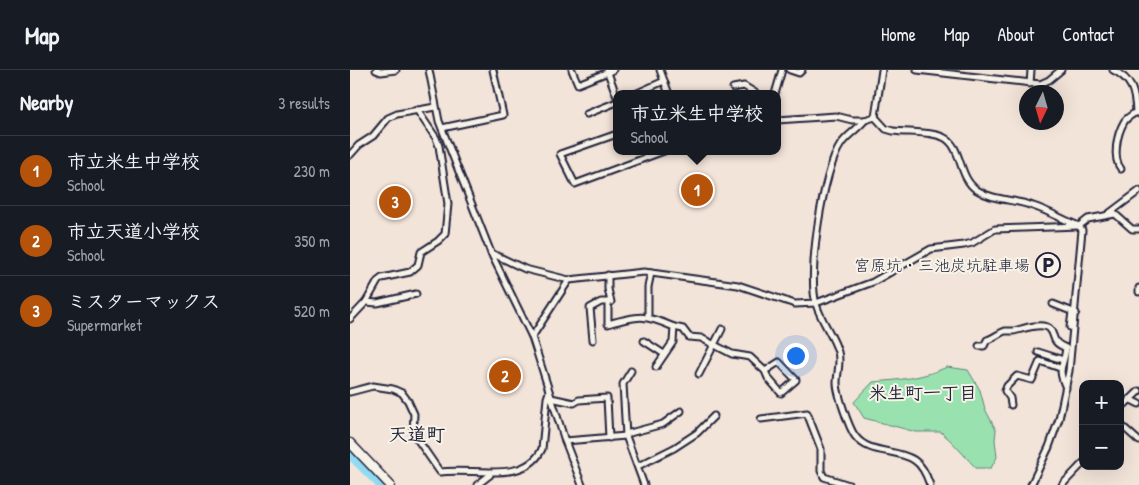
<!DOCTYPE html>
<meta charset="utf-8">
<style>
body{margin:0;font-family:"Patrick Hand","Klee One",sans-serif;background:#20242c;color:#f1f3f6}
.controls{position:absolute;right:15px;bottom:15px;display:grid;overflow:hidden;border-radius:10px;box-shadow:0 5px 20px #0002}
.controls button{width:45px;height:45px;display:grid;place-items:center;padding:0;border:0;border-bottom:1px solid #363941;background:#171b24;color:#f1f3f6;font:25px sans-serif}
.compass{position:absolute;left:669px;top:15px;width:45px;height:45px;border-radius:50%;background:#171b24;box-shadow:0 5px 20px #0002;rotate:185deg}
.you{position:absolute;left:445px;top:285px;width:18px;height:18px;margin:-12px;border:4px solid #fff;border-radius:50%;background:#1a73e8;box-shadow:0 0 0 8px #1a73e833}
.badge{display:grid;place-items:center;width:32px;height:32px;border-radius:50%;background:#b45309;color:#fff;font-size:16px;font-weight:700}
.pin{position:absolute;translate:-50% -50%;border:2px solid #fff;box-shadow:0 1px 5px #0006}
.popup{position:absolute;left:263px;top:20px;width:168px;height:65px;box-sizing:border-box;display:grid;place-content:center;border-radius:10px;background:#171b24;filter:drop-shadow(0 1px 4px #0005);font-size:16px;white-space:nowrap;color:#9ea1a6}
.popup b{font-size:19px;color:#f1f3f6}
.popup::after{content:'';position:absolute;left:50%;top:100%;margin-left:-10px;border:10px solid transparent;border-top-color:#171b24}
.list{margin:0;padding:0;list-style:none}
h2{display:flex;justify-content:space-between;align-items:center;height:65px;margin:0;padding:0 20px;font-size:21px}
h2 small{font-size:16px;font-weight:400;color:#9ea1a6}
.list li{display:grid;grid-template-columns:32px 1fr auto;gap:15px;align-items:center;box-sizing:border-box;height:70px;padding:0 20px;border-top:1px solid #363941}
.list b{display:block;font-size:19px;white-space:nowrap}
.list p{margin:0;font-size:16px;white-space:nowrap;color:#9ea1a6}
.list em{font-size:16px;font-style:normal;color:#9ea1a6}
.map{position:relative;flex:none;width:789px;height:415px;overflow:hidden}
header{display:flex;align-items:center;gap:30px;box-sizing:border-box;height:70px;padding:0 25px;background:#171b24;border-bottom:1px solid #363941}
header strong{font-size:24px}
nav{display:flex;gap:28px;margin-inline-start:auto;font-size:18px}
main{display:flex}
aside{flex:1;background:#171b24}
.map>svg:first-child{display:block}
</style>
<header>
<strong>Map</strong>
<nav><a>Home</a><a>Map</a><a>About</a><a>Contact</a></nav>
</header>
<main>
<aside>
<h2>Nearby<small>3 results</small></h2>
<ul class="list">
<li><span class="badge">1</span><div><b>市立米生中学校</b><p>School</p></div><em>230 m</em></li>
<li><span class="badge">2</span><div><b>市立天道小学校</b><p>School</p></div><em>350 m</em></li>
<li><span class="badge">3</span><div><b>ミスターマックス</b><p>Supermarket</p></div><em>520 m</em></li>
</ul>
</aside>
<div class="map">
<svg width="789" height="415" viewBox="0 0 789 415">
<rect width="100%" height="100%" fill="#f3e4d9"/>
<filter id="ink" filterUnits="userSpaceOnUse"><feTurbulence type="fractalNoise" baseFrequency=".02" numOctaves="2"/><feDisplacementMap in="SourceGraphic" scale="10" xChannelSelector="R" yChannelSelector="G"/><feConvolveMatrix kernelMatrix="1 2 1 2 8 2 1 2 1" color-interpolation-filters="sRGB"/></filter>
<g filter="url(#ink)">
<path fill="#99e2b0" stroke="#5e8276" d="M597,297L618,300L630,320L635,339L646,360L645,370L647,387L641,398H626L601,371L591,362H566L514,348L504,332L523,312C549,310 573,308 597,297Z"/>
<g fill="none" stroke-linecap="round" stroke-linejoin="round">
<path stroke="#91dbf2" stroke-width="10" d="M0,384L31,415"/>
<defs>
<g id="street">
<path d="M26,0L31,2L46,0"/>
<path d="M79,0L89,51L141,183L182,267L215,371L232,415"/>
<path d="M222,0L228,14L263,0"/>
<path d="M257,0L267,27"/>
<path d="M310,0L319,24"/>
<path d="M440,0L449,3L452,0"/>
<path d="M567,0L690,14L699,10L711,0"/>
<path d="M763,0C782,9 785,22 786,42L789,44"/>
<path d="M680,14L681,0"/>
<path d="M383,18L394,16L407,24"/>
<path d="M285,24L314,11"/>
<path d="M425,24L432,0"/>
<path d="M237,44L267,32"/>
<path d="M525,47L536,59L543,61C558,63 578,61 593,67C613,76 607,107 627,120C644,131 665,129 683,136C699,141 713,150 729,156L732,160L719,301L709,349L699,377L681,415"/>
<path d="M525,47L532,0"/>
<path d="M427,50L486,46L502,50H515L525,47"/>
<path d="M515,50C508,59 497,65 491,74C473,100 457,203 466,234C471,251 483,265 488,282C491,292 487,303 487,313C487,323 499,358 505,366C519,385 546,378 564,390C572,395 577,406 580,415"/>
<path d="M92,58L153,45L143,0"/>
<path d="M267,64L210,84L225,114L314,81"/>
<path d="M0,85L9,75L23,66L38,48L47,44L85,37"/>
<path d="M771,99C762,88 767,64 774,52C776,48 782,45 786,42"/>
<path d="M757,145L789,121"/>
<path d="M141,183L175,199L219,210L294,202L388,215L445,234L466,233L523,212L581,179L614,175L622,173L645,159L729,156L738,149L765,144L782,159H789"/>
<path d="M789,218V222"/>
<path d="M16,232L27,233L66,224"/>
<path d="M258,232V254C289,245 294,244 324,257L323,272L306,297"/>
<path d="M703,234L726,243"/>
<path d="M298,247V217L301,203"/>
<path d="M0,249L16,232L28,211L32,208L60,202L68,195L71,182L88,171L95,164L98,134L89,76L86,68L67,40"/>
<path d="M324,257L333,259L339,267L351,268L382,284L400,287L415,301L418,308L431,323L446,310L429,292L415,301"/>
<path d="M720,257L722,242"/>
<path d="M182,267L219,210"/>
<path d="M243,270L240,238L251,232H261L258,219V205"/>
<path d="M294,271L314,284"/>
<path d="M629,276H634L637,270C644,268 649,263 655,261C656,261 663,261 664,261C672,259 691,252 699,258C707,266 699,271 716,278C714,298 706,296 716,318"/>
<path d="M688,282L713,290"/>
<path d="M281,301L273,314L276,366L294,415"/>
<path d="M349,304L372,259"/>
<path d="M0,322L23,316L43,319L52,323L58,331L64,344L63,363L90,402C122,397 175,415 192,379L197,328L199,322"/>
<path d="M201,328L224,333L229,330L257,328L259,368"/>
<path d="M779,329L789,334"/>
<path d="M661,335L660,328L655,321L657,316L667,306L682,310L690,291L710,298"/>
<path d="M770,339L789,321"/>
<path d="M411,349L457,343L471,379V401L474,407L499,415"/>
<path d="M770,354L789,371"/>
<path d="M276,364L313,354L331,341"/>
<path d="M215,371L276,366"/>
<path d="M288,396L324,378L347,363L364,346"/>
<path d="M127,415L140,405"/>
<path d="M712,415L733,393"/>
</g>
<path id="primary" d="M0,373L40,415"/>
</defs>
<use href="#street" stroke="#22223b" stroke-width="9"/>
<use href="#primary" stroke="#22223b" stroke-width="11"/>
<use href="#street" stroke="#f7f3e8" stroke-width="5"/>
<use href="#primary" stroke="#f7f3e8" stroke-width="8"/>
</g>
</g>
<defs>
<symbol id="parking-ring" viewBox="-11 -11 22 22"><circle r="9.5" fill="#f7f3e8" stroke="#22223b" stroke-width="1.5"/><path d="M-3.5-5.5H1a3.5 3.5 0 0 1 0 7H-1V5.5H-3.5ZM-1-3.4V-.6H.8a1.4 1.4 0 0 0 0-2.8Z" fill="#22223b"/></symbol>
</defs>
<g fill-rule="evenodd">
<use href="#parking-ring" x="684" y="181" width="28" height="28"/>
</g>
<g text-anchor="middle" dominant-baseline="central" stroke-width="4" stroke-linejoin="round" paint-order="stroke">
<g font-size="16" fill="#22223b" stroke="#f7f3e8" text-anchor="end">
<text x="680" y="195">宮原坑・三池炭坑駐車場</text>
</g>
<g font-size="18" font-weight="bold" fill="#22223b" stroke="#f7f3e8">
<text x="573" y="322">米生町一丁目</text>
</g>
<g font-size="19" font-weight="bold" fill="#22223b" stroke="#f7f3e8">
<text x="67" y="364">天道町</text>
</g>
</g>
</svg>
<div class="controls">
<button>+</button>
<button>−</button>
</div>
<svg class="compass" viewBox="-18 -18 36 36"><path d="M0-13l5 13h-10z" fill="#e53935"/><path d="M0 13l5-13h-10z" fill="#9ea1a6"/></svg>
<div class="you"></div>
<div class="pin badge" style="left:347px;top:120px">1</div>
<div class="popup"><b>市立米生中学校</b>School</div>
<div class="pin badge" style="left:155px;top:306px">2</div>
<div class="pin badge" style="left:45px;top:132px">3</div>
</div>
</main>
